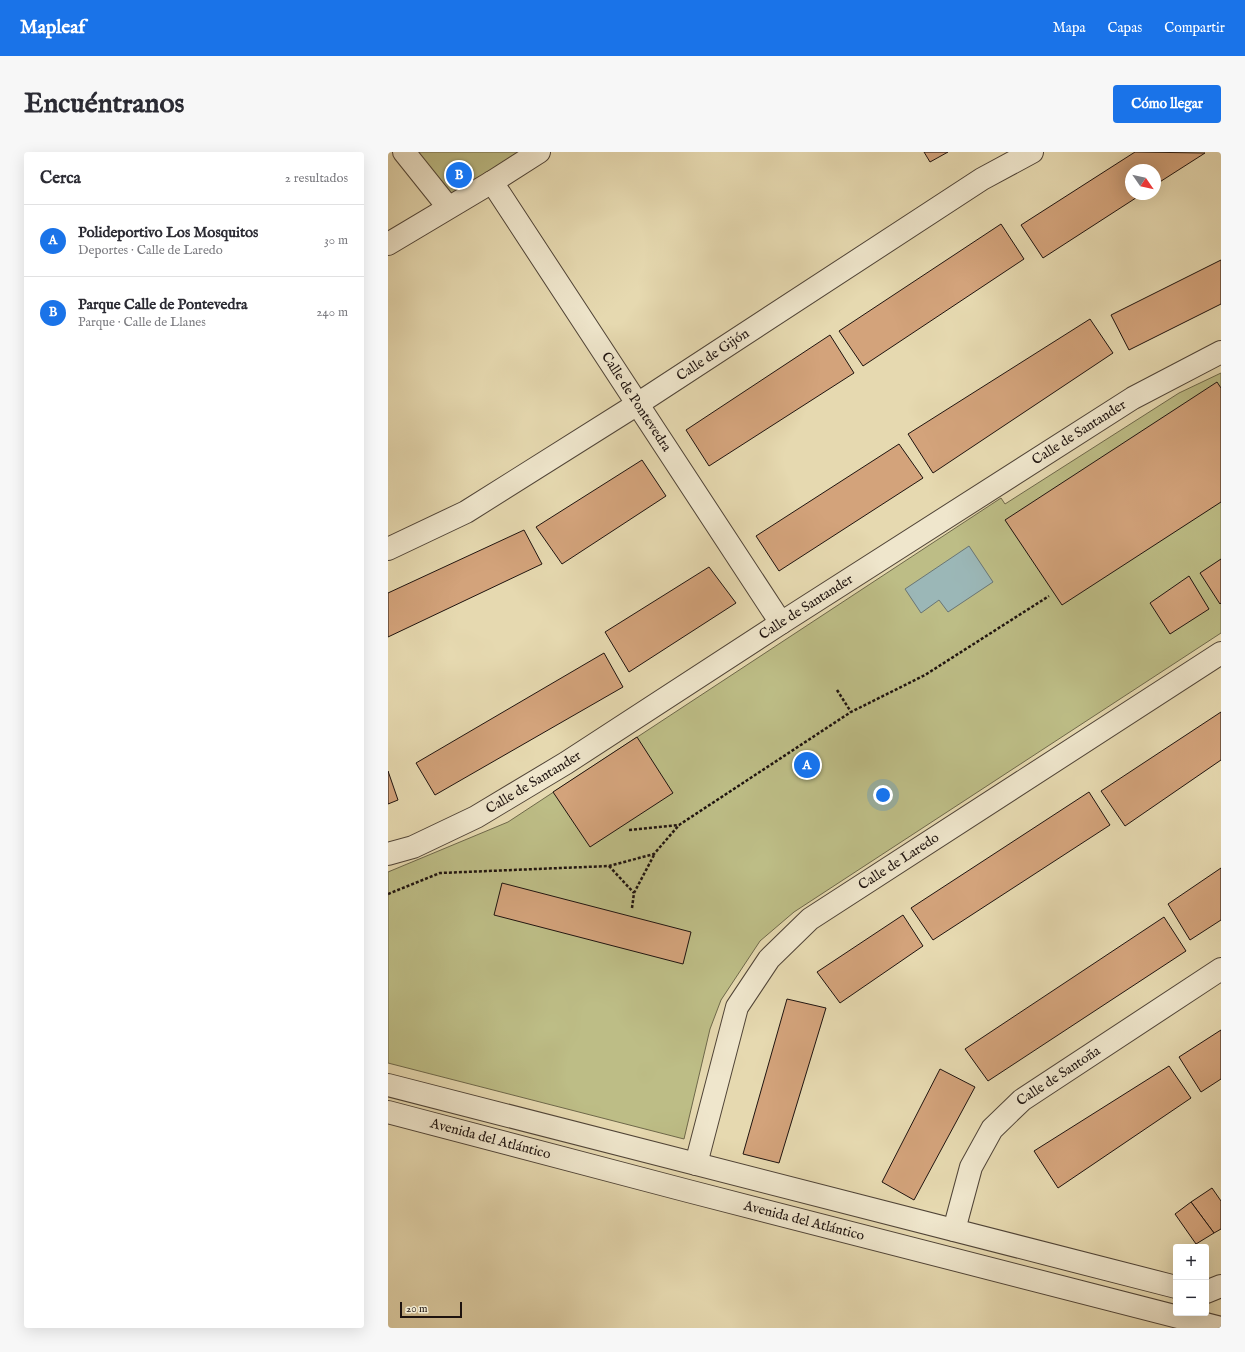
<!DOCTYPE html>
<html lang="es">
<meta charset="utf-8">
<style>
body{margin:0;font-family:"IM FELL English",serif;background:#f7f7f7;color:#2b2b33}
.controls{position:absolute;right:12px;bottom:12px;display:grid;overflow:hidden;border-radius:4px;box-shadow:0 4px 16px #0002}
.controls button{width:36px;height:36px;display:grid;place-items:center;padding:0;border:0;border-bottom:1px solid #e1e1e2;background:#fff;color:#2b2b33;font:20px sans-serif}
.compass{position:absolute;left:737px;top:12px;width:36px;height:36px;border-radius:50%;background:#fff;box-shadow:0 4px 16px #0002;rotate:124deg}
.scale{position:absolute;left:12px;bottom:10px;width:62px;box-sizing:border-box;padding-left:4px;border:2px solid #1e130f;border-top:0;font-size:11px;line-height:14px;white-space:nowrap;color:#1e130f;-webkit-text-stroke:3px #efe6cc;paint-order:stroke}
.you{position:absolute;left:495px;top:643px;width:14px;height:14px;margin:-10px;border:3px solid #fff;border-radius:50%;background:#1a73e8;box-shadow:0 0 0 6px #1a73e833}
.badge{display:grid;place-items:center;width:26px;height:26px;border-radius:50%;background:#1a73e8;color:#fff;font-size:13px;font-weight:700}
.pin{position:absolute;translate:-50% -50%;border:2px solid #fff;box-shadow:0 1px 4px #0006}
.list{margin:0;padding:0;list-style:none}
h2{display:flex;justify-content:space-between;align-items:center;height:52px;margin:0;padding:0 16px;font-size:17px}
h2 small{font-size:13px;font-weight:400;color:#7c7c81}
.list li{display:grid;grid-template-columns:26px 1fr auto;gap:12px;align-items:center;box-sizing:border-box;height:72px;padding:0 16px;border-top:1px solid #e1e1e2}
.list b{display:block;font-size:15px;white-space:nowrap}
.list p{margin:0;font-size:13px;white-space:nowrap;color:#7c7c81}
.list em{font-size:13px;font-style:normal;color:#7c7c81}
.map{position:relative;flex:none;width:833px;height:1176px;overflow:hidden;border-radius:4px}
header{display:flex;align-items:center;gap:24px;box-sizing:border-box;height:56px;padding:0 20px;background:#1a73e8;color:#fff}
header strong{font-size:19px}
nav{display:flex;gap:22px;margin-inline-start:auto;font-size:14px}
.intro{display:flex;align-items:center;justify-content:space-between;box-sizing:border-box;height:96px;padding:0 24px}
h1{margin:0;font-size:28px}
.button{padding:10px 18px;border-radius:4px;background:#1a73e8;color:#fff;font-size:14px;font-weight:700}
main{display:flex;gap:24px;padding:0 24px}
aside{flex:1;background:#fff;border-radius:4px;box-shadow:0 4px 16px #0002}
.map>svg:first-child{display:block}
</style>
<header>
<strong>Mapleaf</strong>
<nav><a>Mapa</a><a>Capas</a><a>Compartir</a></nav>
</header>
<div class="intro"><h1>Encuéntranos</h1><a class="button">Cómo llegar</a></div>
<main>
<aside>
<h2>Cerca<small>2 resultados</small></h2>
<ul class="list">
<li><span class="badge">A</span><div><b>Polideportivo Los Mosquitos</b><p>Deportes · Calle de Laredo</p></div><em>30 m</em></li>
<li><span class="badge">B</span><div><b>Parque Calle de Pontevedra</b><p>Parque · Calle de Llanes</p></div><em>240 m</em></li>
</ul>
</aside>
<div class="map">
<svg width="833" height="1176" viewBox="0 0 833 1176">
<rect width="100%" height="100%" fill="#e6d9b0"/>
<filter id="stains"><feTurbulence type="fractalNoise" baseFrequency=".005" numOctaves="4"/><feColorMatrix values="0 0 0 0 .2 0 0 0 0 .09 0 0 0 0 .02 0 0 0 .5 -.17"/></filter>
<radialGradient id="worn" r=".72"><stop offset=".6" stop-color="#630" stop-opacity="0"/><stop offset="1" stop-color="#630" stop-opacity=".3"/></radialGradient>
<g fill="#bdbd86" stroke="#6e684a">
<path d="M28,0H130L62,45Z"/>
<path d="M833,221V481L406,760L372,789L333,848L322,877L296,987L0,911V720L120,670L613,346L617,352L791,241Z"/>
</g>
<path fill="#9bb7b7" stroke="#697574" d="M581,394L605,430L560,460L551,448L533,461L517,437Z"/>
<g fill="#d3a37b" stroke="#1e130f">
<path d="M536,0H560L542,10Z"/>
<path d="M747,0L817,1L767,33V18H743V42H754L655,106L633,73Z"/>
<path d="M613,72L636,107L475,214L451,179Z"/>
<path d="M833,108V152L741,198L723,163Z"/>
<path d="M702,167L725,201L545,321L520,282Z"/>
<path d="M442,183L466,221L321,314L298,278Z"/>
<path d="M829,230L833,236V350L674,453L617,368Z"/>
<path d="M511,292L535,326L391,419L368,384Z"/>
<path d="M254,308L278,344L174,412L148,375Z"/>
<path d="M136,378L154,412L0,485V441Z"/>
<path d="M833,407V451L832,452L812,421Z"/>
<path d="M321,415L348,451L241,520L217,480Z"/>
<path d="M801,424L821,457L782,482L762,451Z"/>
<path d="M216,501L235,535L47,643L28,611Z"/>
<path d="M833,560V608L737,674L713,639Z"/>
<path d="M249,585L285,641L202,695L165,640Z"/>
<path d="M0,619L10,648L0,652Z"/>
<path d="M701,640L722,673L545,788L523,756Z"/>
<path d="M833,716V768L802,788L780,752Z"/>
<path d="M114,731L303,780L295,812L106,763Z"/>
<path d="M515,763L535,794L452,851L429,820Z"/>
<path d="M776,765L798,799L600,929L577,897Z"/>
<path d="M399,847L438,856L391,1011L355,1002Z"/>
<path d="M833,878V927L813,940L791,905Z"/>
<path d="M781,914L803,946L670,1036L646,999Z"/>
<path d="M552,917L587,935L526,1048L494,1030Z"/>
<path d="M824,1036L833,1049V1077L826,1081L803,1050Z"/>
<path d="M803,1050L826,1081L808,1092L787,1062Z"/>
</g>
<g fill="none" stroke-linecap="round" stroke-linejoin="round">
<defs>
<g id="minor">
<path d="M16,0L60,55"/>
<path id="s1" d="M104,30L393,471"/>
<path d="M0,92L104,30L151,0"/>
<path id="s2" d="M0,397L78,360L248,253L594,27L644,0"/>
<path id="s3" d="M0,702L25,695L88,665L178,611L393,471L745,246L833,200"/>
<path d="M0,933L788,1135"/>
<path id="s4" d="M0,960L300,1039L833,1176"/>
<path id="s5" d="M308,1012L349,855L381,807L422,767L833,501"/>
<path id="s6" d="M566,1078L583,1015L604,977L634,948L833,817"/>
<path d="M818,1140L833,1134"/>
</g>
</defs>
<use href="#minor" stroke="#504437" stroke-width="24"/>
<g stroke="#1e130f" stroke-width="2.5" stroke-dasharray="3 2" stroke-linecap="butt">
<path d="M449,538L463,560"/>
<path d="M241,678L291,673L463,560L537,523L661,444"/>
<path d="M221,714L246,741"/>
<path d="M0,742L52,721L221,714L266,702L291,673"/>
<path d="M244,756L246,741L266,703"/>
</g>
<use href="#minor" stroke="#efe6cc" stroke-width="22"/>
</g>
<g text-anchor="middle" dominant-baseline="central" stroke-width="3.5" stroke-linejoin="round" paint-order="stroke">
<g font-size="14" fill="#1e130f" stroke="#efe6cc">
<text stroke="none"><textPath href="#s2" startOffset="379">Calle de Gijón</textPath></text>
<text stroke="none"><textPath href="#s1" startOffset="263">Calle de Pontevedra</textPath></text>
<text stroke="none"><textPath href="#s3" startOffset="811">Calle de Santander</textPath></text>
<text stroke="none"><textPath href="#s3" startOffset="487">Calle de Santander</textPath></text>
<text stroke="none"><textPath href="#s3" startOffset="163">Calle de Santander</textPath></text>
<text stroke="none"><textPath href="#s5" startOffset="383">Calle de Laredo</textPath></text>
<text stroke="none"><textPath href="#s6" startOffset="194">Calle de Santoña</textPath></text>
<text stroke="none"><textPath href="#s4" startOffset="106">Avenida del Atlántico</textPath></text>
<text stroke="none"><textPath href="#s4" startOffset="430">Avenida del Atlántico</textPath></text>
</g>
</g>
<rect width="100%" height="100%" filter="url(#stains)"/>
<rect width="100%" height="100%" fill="url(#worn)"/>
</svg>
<div class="controls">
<button>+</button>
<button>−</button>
</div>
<svg class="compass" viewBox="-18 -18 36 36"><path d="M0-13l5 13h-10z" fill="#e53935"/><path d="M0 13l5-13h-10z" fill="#7c7c81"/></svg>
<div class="scale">20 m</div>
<div class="you"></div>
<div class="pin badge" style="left:419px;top:613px">A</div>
<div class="pin badge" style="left:71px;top:23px">B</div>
</div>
</main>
